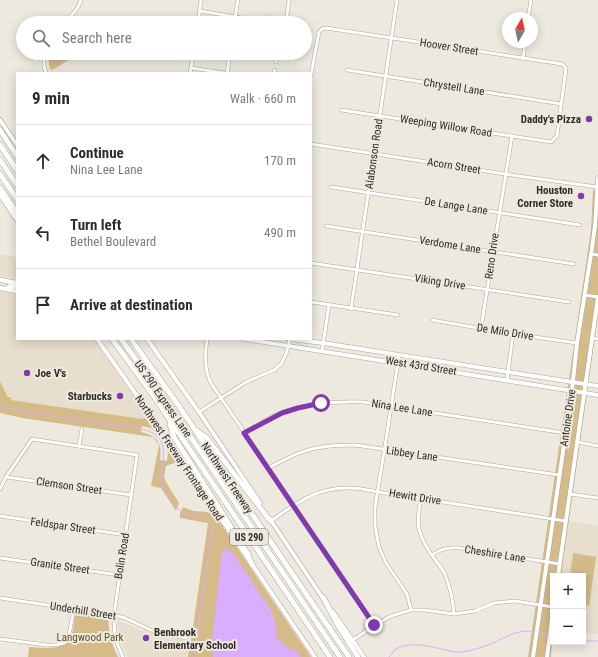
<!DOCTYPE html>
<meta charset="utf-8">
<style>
body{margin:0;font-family:"Roboto Condensed",sans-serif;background:#f7f7f7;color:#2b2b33}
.controls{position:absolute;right:12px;bottom:12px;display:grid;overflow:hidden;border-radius:0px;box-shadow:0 2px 10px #0003}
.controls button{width:36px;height:36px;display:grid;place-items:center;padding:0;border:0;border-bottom:1px solid #e1e1e2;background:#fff;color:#2b2b33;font:20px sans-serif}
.compass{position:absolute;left:502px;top:12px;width:36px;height:36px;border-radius:50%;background:#fff;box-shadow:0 2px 10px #0003;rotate:9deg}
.stop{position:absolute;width:12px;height:12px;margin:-9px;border:3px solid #813aad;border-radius:50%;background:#fff}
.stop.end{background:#813aad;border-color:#fff;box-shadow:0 1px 4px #0008}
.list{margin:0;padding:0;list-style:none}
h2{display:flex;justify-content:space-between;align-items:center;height:52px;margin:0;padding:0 16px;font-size:17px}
h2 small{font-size:13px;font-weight:400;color:#7c7c81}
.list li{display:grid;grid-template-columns:26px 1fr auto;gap:12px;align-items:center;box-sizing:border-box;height:72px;padding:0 16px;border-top:1px solid #e1e1e2}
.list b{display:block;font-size:15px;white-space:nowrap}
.list p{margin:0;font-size:13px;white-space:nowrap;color:#7c7c81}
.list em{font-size:13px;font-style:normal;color:#7c7c81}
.icon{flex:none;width:22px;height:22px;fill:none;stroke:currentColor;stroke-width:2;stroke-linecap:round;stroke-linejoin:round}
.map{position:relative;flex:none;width:598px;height:657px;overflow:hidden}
.search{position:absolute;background:#fff;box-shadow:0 2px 10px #0003;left:16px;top:16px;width:296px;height:44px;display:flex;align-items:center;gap:10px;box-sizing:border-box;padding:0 14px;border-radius:22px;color:#7c7c81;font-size:15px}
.panel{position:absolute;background:#fff;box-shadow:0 2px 10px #0003;left:16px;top:72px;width:296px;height:268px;border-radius:0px}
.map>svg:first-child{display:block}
</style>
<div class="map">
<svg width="598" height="657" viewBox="0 0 598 657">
<rect width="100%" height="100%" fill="#eee9de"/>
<g fill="#e7decd">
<path d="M0,254L17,257V279L0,276Z"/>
<path d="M0,291L17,294V339H94L148,417L142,419L11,400L0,381Z"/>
<path d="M569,521L598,526V634L583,633V576H561Z"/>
<path d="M117,620L146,632L191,642L188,657H128L121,644Z"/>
</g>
<g fill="#d4bb88">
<path d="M49,53H79L56,68L51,70L49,65Z"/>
<path d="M593,190H598V315L561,576H553V634L551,657H528L591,230Z"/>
<path d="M0,381L8,397H11V400L142,419L148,417L159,433V434L151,428L142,426L141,432C158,436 162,443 160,460L167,461L168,452L165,441L177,462L166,466L164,476L166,482L179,503L176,511L161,488L151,486L159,445L153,437L22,418L0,413Z"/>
<path d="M183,507L193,511L207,512L209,513L210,510L211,509L311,657H188L192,634L208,523L180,518V513Z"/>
<path d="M573,553L596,557L589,606L583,605V576H570Z"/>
<path d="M75,613L108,617C109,631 111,644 118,657H28L29,647C39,648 64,650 69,641C74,633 74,621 75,613Z"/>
</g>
<path fill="#daadfe" d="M227,549L233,553L272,612L276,625V637L284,645L296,651L301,657H214L212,653V642L222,550Z"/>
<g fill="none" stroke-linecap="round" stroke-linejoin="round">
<g stroke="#daadfe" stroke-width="1">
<path d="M0,402L3,407L5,408L16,409L32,413L142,429C166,435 165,450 162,470C161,476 160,480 162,486C166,494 176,510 185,514C188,516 190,515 194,515C203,514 210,518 213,526L194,657"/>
<path d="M537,633L548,636"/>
<path d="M583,641H598"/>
<path d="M389,657C391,655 393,652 395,650C409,640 431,647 446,650C451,651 456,653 461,652C471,651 482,647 491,644C505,638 518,628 534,632"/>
</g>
<defs>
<g id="street">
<path d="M200,11L267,22"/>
<path d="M528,18L531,0"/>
<path d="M64,23C71,16 78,10 81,0"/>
<path d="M198,23L201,0"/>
<path d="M234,23L238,0"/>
<path d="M266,23L267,16"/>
<path d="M286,23L289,0"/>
<path d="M44,53V66L46,73"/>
<path d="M523,59L525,42"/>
<path d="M276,62L278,53"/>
<path d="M191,68L224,73"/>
<path d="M347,70L561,104"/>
<path d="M190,73L193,57"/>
<path d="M227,73L230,53"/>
<path d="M274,73L275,70"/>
<path d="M311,75L319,32L322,29L326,28L562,64L566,68L557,136L551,142L341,110"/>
<path d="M311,144L505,174L597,187"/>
<path d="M331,187L580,225"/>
<path d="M326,226L574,264"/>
<path d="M591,254L598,255"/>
<path d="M311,263L569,302"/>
<path d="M585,295L598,297"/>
<path d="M311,302L398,315"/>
<path d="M351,309L397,0"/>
<path d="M432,320L513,334L577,343"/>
<path d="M481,328L512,136"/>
<path d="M592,338L598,339"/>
<path d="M207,339C205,353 204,368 210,381C213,387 217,392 221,398L375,625"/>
<path d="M322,351L329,305"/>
<path d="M399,355L385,446L375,507V526L379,547L386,563L407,594L411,610"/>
<path d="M507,380L513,334"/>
<path d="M199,412L246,382L274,370L281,364L286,354L290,339"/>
<path d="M244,433C257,426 269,417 283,412C309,403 336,401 363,402L565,433"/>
<path d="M577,442L598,446"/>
<path d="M79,446L82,429"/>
<path d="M268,468C284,460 300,451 317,448C330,445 342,445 355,445L559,475"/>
<path d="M6,477L131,495"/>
<path d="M0,489L6,477L32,439L137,455L114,615C114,631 115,642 123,657"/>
<path d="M570,494L598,498"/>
<path d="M421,498C416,524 417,533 431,554C435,560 440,566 444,572C450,586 453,600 454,614"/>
<path d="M0,516L126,535"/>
<path d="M271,521C296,503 317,487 350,488C359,488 368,490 378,492L566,521"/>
<path d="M432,555C440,549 449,547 459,548L560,564"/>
<path d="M0,558L119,575"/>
<path d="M0,598L114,615L125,618L155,632L186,638"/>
<path d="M0,639L47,645H56L64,643L68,640L74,609"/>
<path d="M353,640L375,625L391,616L411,610H424L454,614L475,611L494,603L515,601L553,607"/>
</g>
<g id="secondary">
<path d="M0,120L17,145"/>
<path d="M0,195L17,220"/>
<path d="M97,339L150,414L315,657"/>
<path d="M147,339L199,412L260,503"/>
<path d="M244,339L598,395"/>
<path d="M289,339L323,343L598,386"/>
<path d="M270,519L324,600"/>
<path d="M558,576L598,297"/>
<path d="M333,612L364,657"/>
<path d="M533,657L572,390L577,343L592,248L595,226L598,178"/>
<path d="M547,657L553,610"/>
</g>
<g id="primary">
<path d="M0,280L17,283"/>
<path d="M0,288L17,291"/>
<path d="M6,289L10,286H17"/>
</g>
<g id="highway">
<path d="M0,130L17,156"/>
<path d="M0,145L17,170"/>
<path d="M0,160L17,185"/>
<path d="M0,174L17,199"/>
<path d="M0,188L17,213"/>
<path d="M112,339L155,398L330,657"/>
<path d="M121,339L171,408L340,657"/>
<path d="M131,339L174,399L349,657"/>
<path d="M170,424L174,437L248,554L252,565"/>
<path d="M197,431L206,437L268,518L271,521"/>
<path d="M323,597L339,627L358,657"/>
</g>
</defs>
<use href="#street" stroke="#aba69c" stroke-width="4"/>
<use href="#secondary" stroke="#aba69c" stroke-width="5"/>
<use href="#primary" stroke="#aba69c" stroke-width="5.5"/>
<use href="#highway" stroke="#aba69c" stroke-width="6"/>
<use href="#street" stroke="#fff" stroke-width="3"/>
<use href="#secondary" stroke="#fff" stroke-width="4"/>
<use href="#primary" stroke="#fff" stroke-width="4.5"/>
<use href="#highway" stroke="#fff" stroke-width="5"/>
</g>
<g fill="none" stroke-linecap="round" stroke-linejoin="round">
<path stroke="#813aad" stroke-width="5" d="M321,403L298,408L282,413L244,433L374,625"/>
</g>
<g fill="#813aad" stroke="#eee9de" stroke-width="1.5">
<circle cx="589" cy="119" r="4"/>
<circle cx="581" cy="196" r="4"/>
<circle cx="27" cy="373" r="4"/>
<circle cx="120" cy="396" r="4"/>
<circle cx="146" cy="638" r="4"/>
</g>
<g text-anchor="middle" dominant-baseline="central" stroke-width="4" stroke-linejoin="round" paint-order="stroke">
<rect fill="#eee9de" stroke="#68655f" stroke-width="1" x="230" y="529" width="38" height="16" rx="3"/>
<g font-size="10" font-weight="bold" fill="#2f2d29">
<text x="249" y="537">US 290</text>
</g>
<g font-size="11" fill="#2f2d29" stroke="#eee9de">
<text transform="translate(449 47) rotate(9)">Hoover Street</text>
<text transform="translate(454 87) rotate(9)">Chrystell Lane</text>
<text transform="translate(446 126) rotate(9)">Weeping Willow Road</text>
<text transform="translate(374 154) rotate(-82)">Alabonson Road</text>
<text transform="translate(454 166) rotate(9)">Acorn Street</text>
<text transform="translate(456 206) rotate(9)">De Lange Lane</text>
<text transform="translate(450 245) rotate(9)">Verdome Lane</text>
<text transform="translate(492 256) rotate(-82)">Reno Drive</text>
<text transform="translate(440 282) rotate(9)">Viking Drive</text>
<text transform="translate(505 332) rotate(9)">De Milo Drive</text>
<text transform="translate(421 366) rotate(9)">West 43rd Street</text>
<text transform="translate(163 399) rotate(55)">US 290 Express Lane</text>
<text transform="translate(402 408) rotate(9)">Nina Lee Lane</text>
<text transform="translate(568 418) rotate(-82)">Antoine Drive</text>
<text transform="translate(412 454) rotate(8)">Libbey Lane</text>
<text transform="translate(179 458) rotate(56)">Northwest Freeway Frontage Road</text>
<text transform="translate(227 478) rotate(56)">Northwest Freeway</text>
<text transform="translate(69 486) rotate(8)">Clemson Street</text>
<text transform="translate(415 497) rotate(9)">Hewitt Drive</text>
<text transform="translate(63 526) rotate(8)">Feldspar Street</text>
<text transform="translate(495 554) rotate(9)">Cheshire Lane</text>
<text transform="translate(122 556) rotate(-81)">Bolin Road</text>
<text transform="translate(60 566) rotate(8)">Granite Street</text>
<text transform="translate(83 611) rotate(9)">Underhill Street</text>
</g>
<g font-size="11" font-weight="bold" fill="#2f2d29" stroke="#eee9de" text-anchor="end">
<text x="581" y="119">Daddy's Pizza</text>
<text x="573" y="190">Houston<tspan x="573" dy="13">Corner Store</tspan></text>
<text x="35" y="373" text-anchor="start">Joe V's</text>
<text x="112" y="396">Starbucks</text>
<text x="154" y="632" text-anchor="start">Benbrook<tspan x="154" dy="13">Elementary School</tspan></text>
</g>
<g font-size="11" fill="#614e28" stroke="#eee9de">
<text x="90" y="637">Langwood Park</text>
</g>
</g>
</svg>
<div class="controls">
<button>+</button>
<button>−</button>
</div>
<svg class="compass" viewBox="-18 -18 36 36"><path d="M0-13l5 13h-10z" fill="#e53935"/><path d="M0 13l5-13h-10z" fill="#7c7c81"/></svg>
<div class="stop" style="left:321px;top:403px"></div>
<div class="stop end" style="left:374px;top:625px"></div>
<div class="search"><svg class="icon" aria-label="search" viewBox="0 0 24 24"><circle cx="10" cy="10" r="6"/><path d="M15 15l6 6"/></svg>Search here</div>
<section class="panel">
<h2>9 min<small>Walk · 660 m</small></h2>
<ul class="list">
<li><svg class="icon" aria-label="ahead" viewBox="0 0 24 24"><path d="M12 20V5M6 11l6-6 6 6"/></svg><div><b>Continue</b><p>Nina Lee Lane</p></div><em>170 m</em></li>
<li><svg class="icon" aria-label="left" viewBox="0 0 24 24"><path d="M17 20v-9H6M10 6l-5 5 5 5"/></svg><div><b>Turn left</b><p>Bethel Boulevard</p></div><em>490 m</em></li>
<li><svg class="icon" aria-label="arrive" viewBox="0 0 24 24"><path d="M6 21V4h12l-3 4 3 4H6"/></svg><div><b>Arrive at destination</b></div></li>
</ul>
</section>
</div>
